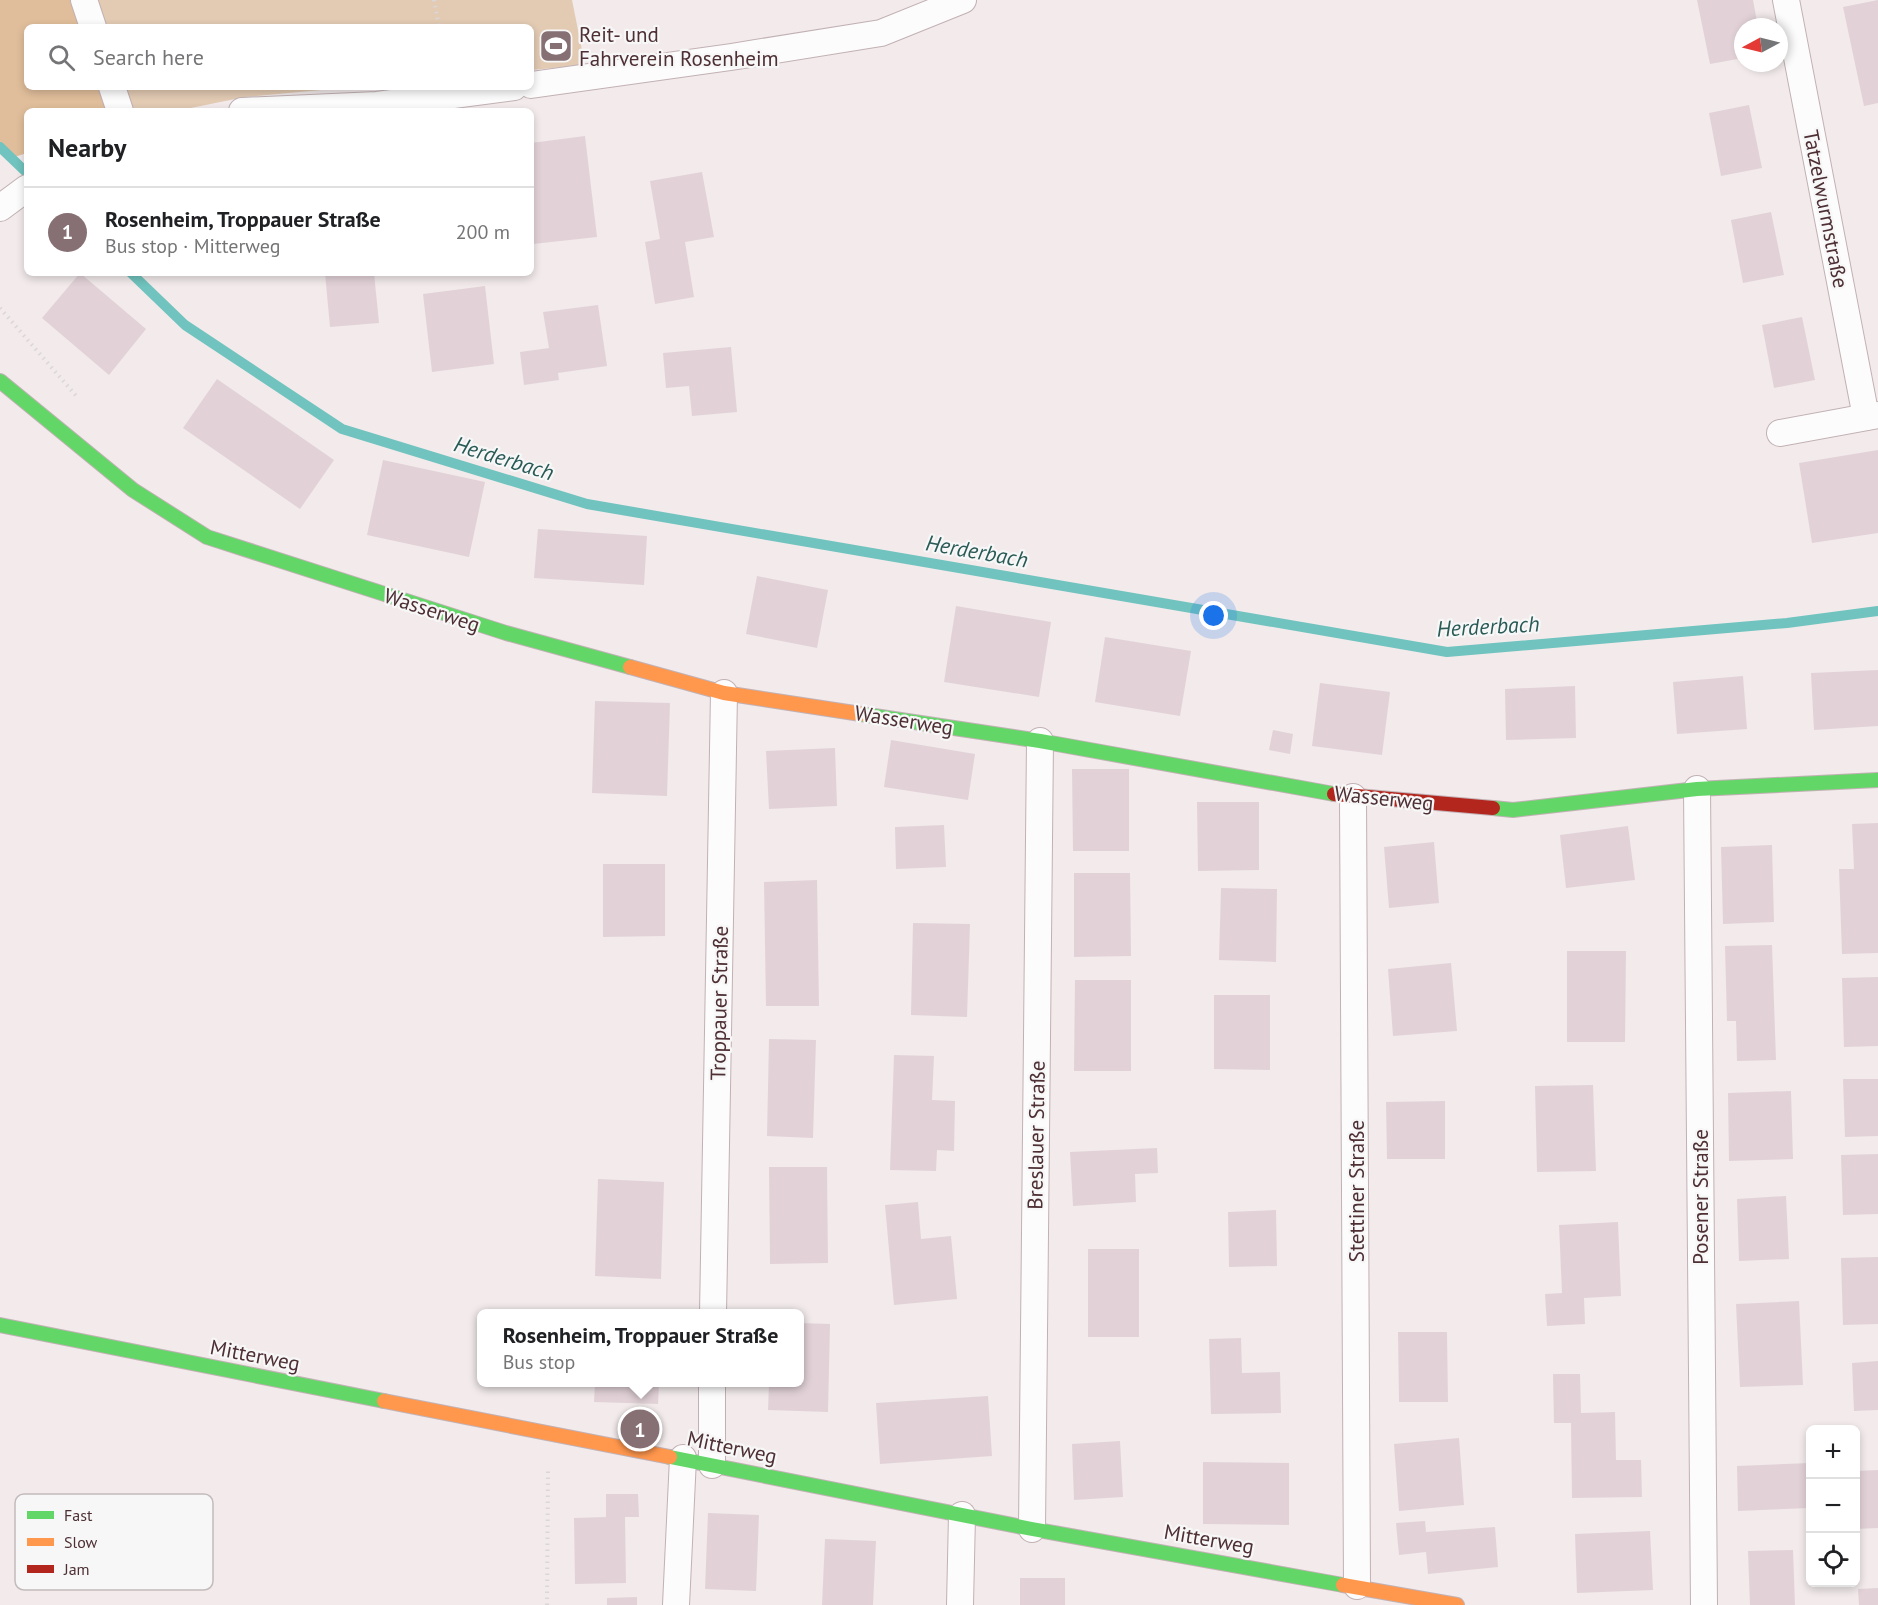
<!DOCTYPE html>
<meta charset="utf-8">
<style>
body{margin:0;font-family:"PT Sans",sans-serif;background:#f6f6f6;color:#202124}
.controls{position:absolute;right:18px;bottom:18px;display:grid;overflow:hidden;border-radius:9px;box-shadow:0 3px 9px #0003}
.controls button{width:54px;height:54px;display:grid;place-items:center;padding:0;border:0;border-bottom:2px solid #e0e0e0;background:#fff;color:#202124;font:30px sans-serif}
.compass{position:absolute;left:1734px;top:18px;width:54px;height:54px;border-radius:50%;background:#fff;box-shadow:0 3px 9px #0003;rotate:263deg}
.you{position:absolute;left:1214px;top:616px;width:21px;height:21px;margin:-15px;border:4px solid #fff;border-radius:50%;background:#1a73e8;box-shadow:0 0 0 9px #1a73e833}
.badge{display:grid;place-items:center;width:39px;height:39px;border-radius:50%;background:#877074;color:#fff;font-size:20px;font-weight:700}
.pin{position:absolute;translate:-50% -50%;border:3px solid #fff;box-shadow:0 2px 6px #0006}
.popup{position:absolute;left:477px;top:1309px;width:327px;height:78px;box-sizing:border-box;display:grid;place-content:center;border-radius:9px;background:#fff;filter:drop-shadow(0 2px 4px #0005);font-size:20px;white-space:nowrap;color:#757577}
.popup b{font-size:22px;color:#202124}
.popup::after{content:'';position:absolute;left:50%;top:100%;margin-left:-12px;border:12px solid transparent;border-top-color:#fff}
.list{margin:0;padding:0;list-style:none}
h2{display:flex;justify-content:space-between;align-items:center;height:78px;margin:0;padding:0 24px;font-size:26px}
h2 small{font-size:20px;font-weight:400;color:#757577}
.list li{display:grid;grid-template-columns:39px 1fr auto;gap:18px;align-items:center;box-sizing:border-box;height:90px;padding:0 24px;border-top:2px solid #e0e0e0}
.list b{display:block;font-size:22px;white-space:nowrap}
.list p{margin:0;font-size:20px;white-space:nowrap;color:#757577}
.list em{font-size:20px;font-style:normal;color:#757577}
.icon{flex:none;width:33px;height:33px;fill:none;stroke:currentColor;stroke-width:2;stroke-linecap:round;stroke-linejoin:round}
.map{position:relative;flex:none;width:1878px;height:1605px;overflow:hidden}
.search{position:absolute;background:#fff;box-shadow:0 3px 9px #0003;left:24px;top:24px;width:510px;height:66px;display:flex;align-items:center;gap:15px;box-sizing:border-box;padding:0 21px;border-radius:9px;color:#757577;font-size:22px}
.panel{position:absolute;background:#fff;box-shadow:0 3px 9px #0003;left:24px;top:108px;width:510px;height:168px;border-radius:9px}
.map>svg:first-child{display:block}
</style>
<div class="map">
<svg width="1878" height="1605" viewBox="0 0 1878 1605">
<rect width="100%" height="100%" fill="#f2eaeb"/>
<g fill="#e2cab3">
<path d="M76,0H572L585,65L531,70V27H87Z"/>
<path d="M111,87H353L245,97L176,111H121Z"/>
</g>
<path fill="#e0be9b" d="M0,0H76L87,27H27V87H111L121,111H27V153L8,159L0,153Z"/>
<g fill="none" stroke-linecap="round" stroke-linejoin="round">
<g stroke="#70c3be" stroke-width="10">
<path d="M0,147L27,173"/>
<path d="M131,273L185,325L342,429L587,504L1447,652L1787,623L1878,611"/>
</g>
</g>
<g fill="#e2d2d8">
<path d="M1697,0H1753L1758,27H1743V58L1710,64Z"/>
<path d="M1878,0V103L1864,106L1843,7Z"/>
<path d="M1749,105L1762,168L1721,176L1709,113Z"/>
<path d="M585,136L597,237L533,244L531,143Z"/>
<path d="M702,172L714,237L685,242L694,297L655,304L645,242L660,239L650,181Z"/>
<path d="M1771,212L1784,275L1743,283L1731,220Z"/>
<path d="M80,273L146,329L109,375L42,318Z"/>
<path d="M325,273H374L379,323L330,327Z"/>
<path d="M485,286L494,364L432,372L423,294Z"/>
<path d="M598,305L607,366L558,373L559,380L524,385L520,352L549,348L543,312Z"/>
<path d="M1802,317L1815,380L1774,388L1762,325Z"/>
<path d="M731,347L737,412L692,416L689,386L666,388L663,353Z"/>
<path d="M217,379L334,460L300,509L183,428Z"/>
<path d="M1878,450V533L1812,543L1799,463Z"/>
<path d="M383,460L485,482L469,557L367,535Z"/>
<path d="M538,529L647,536L644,585L534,578Z"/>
<path d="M757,576L828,590L817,648L746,634Z"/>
<path d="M956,606L1051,622L1039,697L944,682Z"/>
<path d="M1105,637L1191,651L1180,716L1095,702Z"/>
<path d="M1878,670V726L1814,730L1811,673Z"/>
<path d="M1743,676L1747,729L1677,734L1673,682Z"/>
<path d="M1320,683L1390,692L1382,755L1312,746Z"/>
<path d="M1575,686L1576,738L1506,740L1505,689Z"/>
<path d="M595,701L670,703L667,796L592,793Z"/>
<path d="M1273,730L1293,734L1290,754L1269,750Z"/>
<path d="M891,740L975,754L968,800L884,787Z"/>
<path d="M835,748L837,806L769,809L766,751Z"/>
<path d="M1072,769H1129V851H1073Z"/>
<path d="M1197,802H1259V870L1198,871Z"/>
<path d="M1878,823V953L1842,954L1839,869H1854L1852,824Z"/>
<path d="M944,825L946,867L896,869L895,827Z"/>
<path d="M1628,826L1635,880L1566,888L1560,835Z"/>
<path d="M1434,842L1439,903L1389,908L1384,847Z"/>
<path d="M1772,845L1774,922L1723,924L1721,847Z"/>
<path d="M603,864H665V936L603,937Z"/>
<path d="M1074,873H1130L1131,956L1074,957Z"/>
<path d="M817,880L819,1006H766L764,882Z"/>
<path d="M1221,888L1277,889L1276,962L1219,960Z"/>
<path d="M913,923L970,924L967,1017L911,1015Z"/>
<path d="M1772,945L1776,1060L1737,1061L1736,1021H1727L1725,946Z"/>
<path d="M1567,951H1626L1625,1042H1567Z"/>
<path d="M1451,963L1457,1031L1393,1036L1388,969Z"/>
<path d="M1878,977V1046L1844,1047L1842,978Z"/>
<path d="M1075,980H1131V1071H1074Z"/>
<path d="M1214,995H1270V1070L1214,1069Z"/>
<path d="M769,1039L816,1040L813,1138L767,1136Z"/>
<path d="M894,1055L934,1056L932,1100L955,1101L954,1151L937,1150L936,1171L890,1170Z"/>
<path d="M1843,1079H1878V1136L1845,1137Z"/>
<path d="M1593,1085L1596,1171L1537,1172L1535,1086Z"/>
<path d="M1791,1091L1793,1159L1729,1161L1728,1093Z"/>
<path d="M1445,1101V1159H1387L1386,1102Z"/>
<path d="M1157,1148L1158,1173L1135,1174L1136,1202L1073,1206L1070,1152Z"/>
<path d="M1878,1154V1214L1843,1215L1841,1155Z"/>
<path d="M769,1167H827L828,1263L770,1264Z"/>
<path d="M598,1179L664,1182L661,1279L595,1276Z"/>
<path d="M1786,1196L1789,1259L1739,1261L1737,1199Z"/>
<path d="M918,1202L921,1239L951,1236L957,1299L894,1305L885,1205Z"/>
<path d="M1276,1210L1277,1266L1229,1267L1228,1212Z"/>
<path d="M1618,1222L1621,1296L1584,1298L1585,1324L1547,1326L1545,1294L1562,1293L1559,1225Z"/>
<rect x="1088" y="1249" width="51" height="88"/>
<path d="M1878,1257V1324L1843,1325L1841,1258Z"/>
<path d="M1799,1301L1803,1385L1740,1387L1736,1304Z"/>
<path d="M598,1309L662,1311V1314H598Z"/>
<path d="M799,1323L830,1324L828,1412L768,1410L769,1383H799Z"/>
<path d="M1398,1332H1447L1448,1402H1399Z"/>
<path d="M1241,1338L1242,1373L1280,1372L1281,1413L1211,1414L1209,1339Z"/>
<path d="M1878,1361V1410L1854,1411L1852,1363Z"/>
<path d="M1553,1374H1580L1581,1413L1615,1412L1616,1460H1641L1642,1497L1572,1498L1571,1423H1554Z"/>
<path d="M595,1383H659L658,1404L594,1402Z"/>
<path d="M988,1396L992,1456L880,1464L876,1403Z"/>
<path d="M1459,1438L1464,1505L1399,1511L1394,1444Z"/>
<path d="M1120,1441L1123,1497L1074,1500L1072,1444Z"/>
<path d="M1203,1462L1289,1463V1525L1203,1524Z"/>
<path d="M1810,1463V1508L1738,1511L1737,1466Z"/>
<path d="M1878,1470V1528L1856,1529V1471Z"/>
<path d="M606,1494H638L639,1517H625L626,1583L575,1584L574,1518L606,1517Z"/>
<path d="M708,1513L759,1515L756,1591L705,1589Z"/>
<path d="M1425,1521L1426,1532L1495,1527L1498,1567L1428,1574L1426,1552L1399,1555L1396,1523Z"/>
<path d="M1650,1531L1653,1590L1577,1593L1575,1534Z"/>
<path d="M825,1539L876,1541L873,1605H822Z"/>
<path d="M1793,1550L1795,1605H1750L1748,1551Z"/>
<rect x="1020" y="1578" width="45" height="27"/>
<path d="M1878,1588V1605H1859L1858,1589Z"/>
<path d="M637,1597V1605H607V1598Z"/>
</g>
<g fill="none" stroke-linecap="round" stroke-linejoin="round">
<defs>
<g id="street">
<path d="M84,0L93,27"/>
<path d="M1786,0L1866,417"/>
<path d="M531,85L731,57L881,33L963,0"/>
<path d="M112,87L120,111"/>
<path d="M242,111L377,105L514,87"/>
<path d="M0,208L27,188"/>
<path d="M1780,433L1878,415"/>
<path d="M1697,789L1704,1605"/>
<path d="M1353,797L1357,1586"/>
<path d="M713,1314L724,693"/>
<path d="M712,1465V1382"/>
<path d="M1032,1529L1040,741"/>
<path d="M676,1605L683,1458"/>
<path d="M960,1605L962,1515"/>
</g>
<g id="fast">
<path d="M0,381L133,490L207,537L506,633L630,667"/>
<path d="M861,714L1040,741L1334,794"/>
<path d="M1493,808L1513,810L1697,789L1878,780"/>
<path d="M0,1325L384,1401"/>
<path d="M670,1457L1032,1529L1343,1585"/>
</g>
<g id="slow">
<path d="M630,667L724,693L861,714"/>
<path d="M384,1401L670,1457"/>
<path d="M1343,1585L1457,1605"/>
</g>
<path id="jam" d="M1334,794L1493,808"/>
</defs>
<use href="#street" stroke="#c2b1b4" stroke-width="28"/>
<use href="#fast" stroke="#c2b1b4" stroke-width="16"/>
<use href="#slow" stroke="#c2b1b4" stroke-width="16"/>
<use href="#jam" stroke="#c2b1b4" stroke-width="16"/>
<g stroke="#dbd7d8" stroke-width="4" stroke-dasharray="1.5 4.5" stroke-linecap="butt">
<path d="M434,0L439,27"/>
<path d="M0,308L78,398"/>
<path d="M547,1605L548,1468"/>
</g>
<use href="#street" stroke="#fdfcfc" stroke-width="26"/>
<use href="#fast" stroke="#63d668" stroke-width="14"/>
<use href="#slow" stroke="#ff974d" stroke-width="14"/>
<use href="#jam" stroke="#b3261e" stroke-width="14"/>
</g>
<defs>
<symbol id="stadium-square" viewBox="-11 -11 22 22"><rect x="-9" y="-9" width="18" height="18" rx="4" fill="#877074" stroke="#f7f7f7"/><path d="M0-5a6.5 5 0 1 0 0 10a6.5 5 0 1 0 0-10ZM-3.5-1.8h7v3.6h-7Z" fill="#fff"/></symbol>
</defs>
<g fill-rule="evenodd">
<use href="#stadium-square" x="537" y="27" width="38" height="38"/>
</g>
<g text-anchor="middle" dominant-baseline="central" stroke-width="4.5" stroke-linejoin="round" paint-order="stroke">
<g font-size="21" fill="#4d2f34" stroke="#f7f7f7" text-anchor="start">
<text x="579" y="34">Reit- und<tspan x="579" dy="24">Fahrverein Rosenheim</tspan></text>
</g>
<g font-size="21" fill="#4d2f34" stroke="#f7f7f7">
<text transform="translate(1826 209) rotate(79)">Tatzelwurmstraße</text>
<text transform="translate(432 610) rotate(18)">Wasserweg</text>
<text transform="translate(904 720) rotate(9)">Wasserweg</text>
<text transform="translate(1384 798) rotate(6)">Wasserweg</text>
<text transform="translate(719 1003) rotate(-89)">Troppauer Straße</text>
<text transform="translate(1036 1135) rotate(-89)">Breslauer Straße</text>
<text transform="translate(1356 1191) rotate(-90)">Stettiner Straße</text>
<text transform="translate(1700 1197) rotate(-90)">Posener Straße</text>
<text transform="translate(255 1355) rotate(11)">Mitterweg</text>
<text transform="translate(732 1447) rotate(12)">Mitterweg</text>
<text transform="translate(1209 1539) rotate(10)">Mitterweg</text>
</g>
<g font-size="22" font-style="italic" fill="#295a56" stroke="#f7f7f7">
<text transform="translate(504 458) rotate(17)">Herderbach</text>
<text transform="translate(977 551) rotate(10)">Herderbach</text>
<text transform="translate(1488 626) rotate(-3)">Herderbach</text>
</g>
</g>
<rect x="15" y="1494" width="198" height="96" rx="9" fill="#f7f7f7" stroke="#c4bbbc" stroke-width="1.5"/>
<rect x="27" y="1511" width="27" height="8" fill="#63d668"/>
<rect x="27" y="1538" width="27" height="8" fill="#ff974d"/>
<rect x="27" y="1565" width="27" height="8" fill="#b3261e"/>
<g font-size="16" fill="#4d2f34">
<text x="64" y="1521">Fast</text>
<text x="64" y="1548">Slow</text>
<text x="64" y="1575">Jam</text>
</g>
</svg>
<div class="controls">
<button>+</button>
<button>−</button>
<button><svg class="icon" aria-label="locate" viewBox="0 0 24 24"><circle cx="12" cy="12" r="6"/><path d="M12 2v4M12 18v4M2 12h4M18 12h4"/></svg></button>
</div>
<svg class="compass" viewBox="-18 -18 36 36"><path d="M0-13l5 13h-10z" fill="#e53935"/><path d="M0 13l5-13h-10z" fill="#757577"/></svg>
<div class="you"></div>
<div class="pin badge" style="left:640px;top:1429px">1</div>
<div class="popup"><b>Rosenheim, Troppauer Straße</b>Bus stop</div>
<div class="search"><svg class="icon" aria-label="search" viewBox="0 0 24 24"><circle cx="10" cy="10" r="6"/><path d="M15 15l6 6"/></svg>Search here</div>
<section class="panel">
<h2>Nearby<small></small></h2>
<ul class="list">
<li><span class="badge">1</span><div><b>Rosenheim, Troppauer Straße</b><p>Bus stop · Mitterweg</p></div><em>200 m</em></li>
</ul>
</section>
</div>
